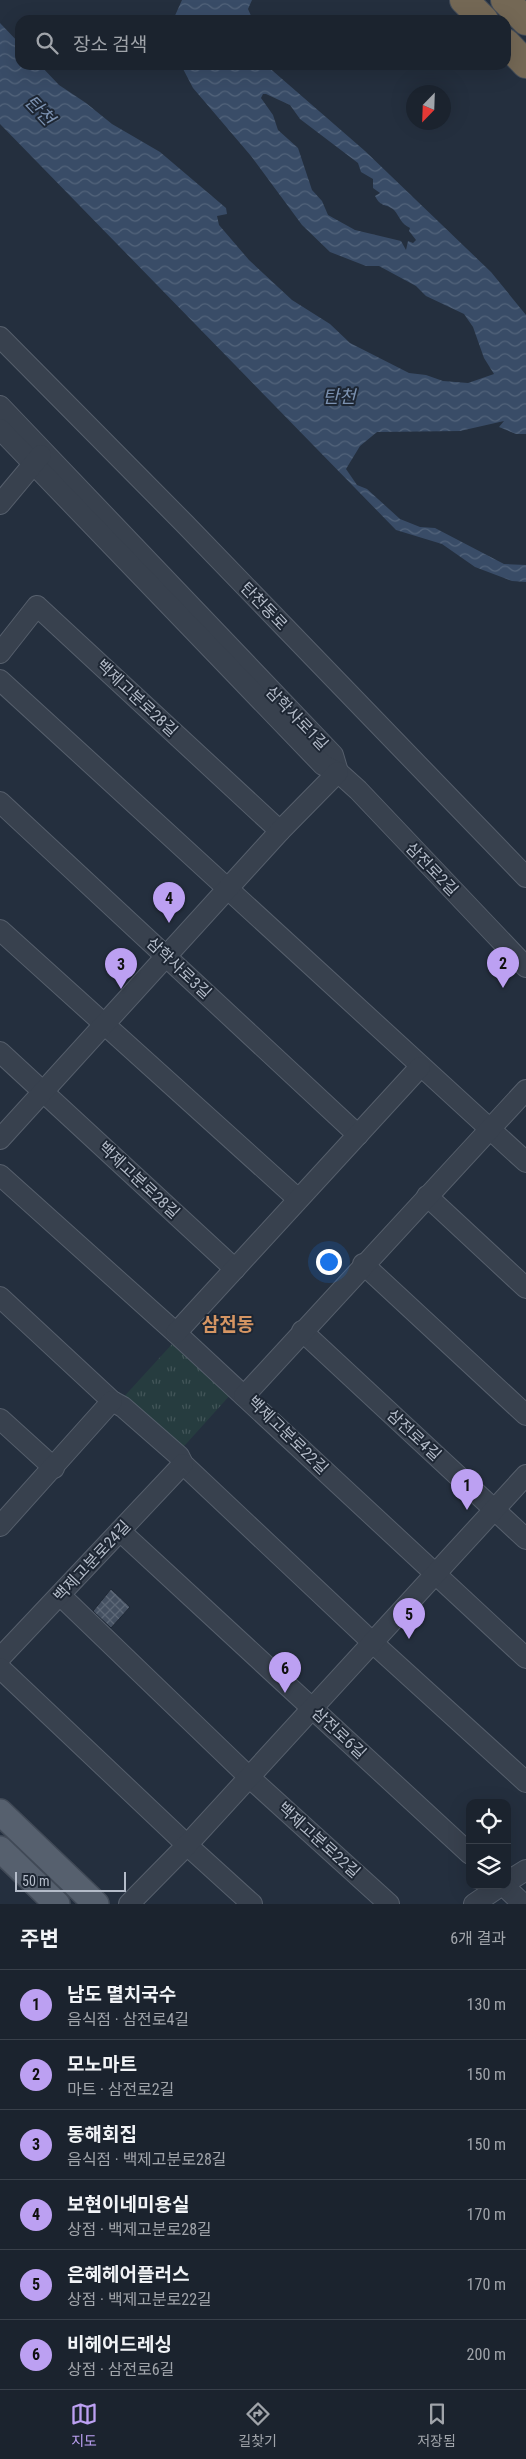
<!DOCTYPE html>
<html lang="ko">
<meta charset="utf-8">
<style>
body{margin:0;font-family:"Roboto Condensed","Noto Sans KR",sans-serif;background:#242b36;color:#f1f3f6}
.controls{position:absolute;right:15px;bottom:15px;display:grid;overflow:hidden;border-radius:10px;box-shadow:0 5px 20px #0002}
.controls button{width:45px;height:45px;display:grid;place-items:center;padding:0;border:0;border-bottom:1px solid #39404a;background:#1b232e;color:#f1f3f6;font:25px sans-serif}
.compass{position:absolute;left:406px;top:85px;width:45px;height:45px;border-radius:50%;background:#1b232e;box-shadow:0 5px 20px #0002;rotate:203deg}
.scale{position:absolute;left:15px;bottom:12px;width:111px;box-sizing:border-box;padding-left:5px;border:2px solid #b4bcc9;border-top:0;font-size:14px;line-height:18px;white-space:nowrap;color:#b4bcc9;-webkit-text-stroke:4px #1d2633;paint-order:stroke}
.you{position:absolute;left:328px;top:1261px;width:18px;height:18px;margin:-12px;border:4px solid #fff;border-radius:50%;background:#1a73e8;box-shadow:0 0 0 8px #1a73e833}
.badge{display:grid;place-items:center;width:32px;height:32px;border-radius:50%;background:#bca0f2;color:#111;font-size:16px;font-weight:700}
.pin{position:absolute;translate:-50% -41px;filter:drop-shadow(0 1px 2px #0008)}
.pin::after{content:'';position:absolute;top:26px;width:18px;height:15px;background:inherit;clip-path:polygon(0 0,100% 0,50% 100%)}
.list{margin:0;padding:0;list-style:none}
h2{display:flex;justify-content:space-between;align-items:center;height:65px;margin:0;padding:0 20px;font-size:21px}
h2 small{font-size:16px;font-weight:400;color:#a0a4aa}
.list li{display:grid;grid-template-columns:32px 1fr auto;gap:15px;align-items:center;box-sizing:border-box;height:70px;padding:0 20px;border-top:1px solid #39404a}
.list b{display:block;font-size:19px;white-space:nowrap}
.list p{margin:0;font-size:16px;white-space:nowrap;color:#a0a4aa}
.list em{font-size:16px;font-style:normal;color:#a0a4aa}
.icon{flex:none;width:28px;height:28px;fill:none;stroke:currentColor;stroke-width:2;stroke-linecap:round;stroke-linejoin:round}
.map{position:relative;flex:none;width:526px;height:1904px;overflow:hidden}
.search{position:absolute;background:#1b232e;box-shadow:0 5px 20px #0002;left:15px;right:15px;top:15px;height:55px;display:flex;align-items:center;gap:12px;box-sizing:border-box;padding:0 18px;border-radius:15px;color:#a0a4aa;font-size:19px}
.sheet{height:485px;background:#1b232e}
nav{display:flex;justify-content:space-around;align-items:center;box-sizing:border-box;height:70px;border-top:1px solid #39404a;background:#1b232e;font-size:14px;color:#a0a4aa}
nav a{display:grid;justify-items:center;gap:2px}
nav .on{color:#bca0f2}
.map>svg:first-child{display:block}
</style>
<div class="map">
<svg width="526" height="1904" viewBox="0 0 526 1904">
<defs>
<pattern id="park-tufts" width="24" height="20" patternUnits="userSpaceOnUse" patternTransform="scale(1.25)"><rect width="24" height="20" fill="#263c3f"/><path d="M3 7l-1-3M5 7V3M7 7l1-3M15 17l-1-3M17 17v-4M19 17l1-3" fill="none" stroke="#435659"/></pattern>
<pattern id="water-waves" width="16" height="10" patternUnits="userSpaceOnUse" patternTransform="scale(1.25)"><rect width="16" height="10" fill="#394c67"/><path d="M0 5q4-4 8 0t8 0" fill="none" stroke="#53647b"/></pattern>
<pattern id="building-cross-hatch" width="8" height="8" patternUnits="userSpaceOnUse" patternTransform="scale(1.25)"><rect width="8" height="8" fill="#455162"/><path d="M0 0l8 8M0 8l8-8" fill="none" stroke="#5d6877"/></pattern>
</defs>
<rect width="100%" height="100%" fill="#242f3e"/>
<path fill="url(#park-tufts)" d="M173,1343L232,1393L177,1454L120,1401Z"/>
<g fill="url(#water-waves)" fill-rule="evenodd">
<path d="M182,0H252L248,9L252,18L173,20Z"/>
<path d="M0,23L20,44V65H40L59,85L86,103L112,124L160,152L226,208L227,214L217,216L219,225L249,260L292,300L330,324L350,343L409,373L426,375L443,381L468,383L494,374L484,358L473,327L464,314L426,296L416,286L379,266H366L330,252L302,225L251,156L193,88L181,65H266L365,151L491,272L526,315V434H516L499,427L504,421L460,431L377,432L360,446L346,469L357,485L367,489L400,519L420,527L435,528L504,564L526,565V582L512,581L475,567L442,544L396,530L0,124ZM263,94H266L290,105L300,119L358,163L361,172L373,179V188L380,193L375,196C381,208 386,203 394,210C400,217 401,224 410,228L409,231L416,240L413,243L408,241L406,250L401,241L355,230L328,215L322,201L312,190L298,148L278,130L273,115L261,98Z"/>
</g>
<path fill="url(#building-cross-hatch)" stroke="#1f2835" d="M111,1589L130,1607L111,1628L93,1611Z"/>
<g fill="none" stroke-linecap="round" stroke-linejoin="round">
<defs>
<g id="minor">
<path d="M0,337L185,524L526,877"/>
<path d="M0,406L333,755L338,772"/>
<path d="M0,429L323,765L338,772L358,790L526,967"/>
<path d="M0,504L41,455"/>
<path d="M0,653L37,606L280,831"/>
<path d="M0,680L526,1162"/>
<path d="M0,802L358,1135"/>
<path d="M0,930L298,1199"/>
<path d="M0,1052L235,1269"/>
<path d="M0,1139L280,831L338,772"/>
<path d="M0,1175L176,1333L526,1658"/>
<path d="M427,1196L526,1288"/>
<path d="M363,1264L526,1415"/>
<path d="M0,1297L112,1401L123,1407L179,1456L183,1464L373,1643L526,1782"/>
<path d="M302,1331L526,1539"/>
<path d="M176,1333L420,1067"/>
<path d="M244,1396L526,1090"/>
<path d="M0,1419L54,1468"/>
<path d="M0,1526L112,1401"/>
<path d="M120,1531L470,1854"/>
<path d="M61,1596L249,1777L389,1904"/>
<path d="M0,1658L183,1464"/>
<path d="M0,1668L187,1845L252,1904"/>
<path d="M507,1882L526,1870"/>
<path d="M503,1885L523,1904"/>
<path d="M129,1904L187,1845L526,1475"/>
<path d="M474,1904L502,1885"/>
</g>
<g id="major">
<path d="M0,1812L96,1904"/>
<path d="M0,1849L57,1904"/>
</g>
<g id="highway">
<path d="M464,0L484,20"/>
<path d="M505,0L526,21"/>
<path d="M506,43L526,64"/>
</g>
</defs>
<use href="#minor" stroke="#565f6c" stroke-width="22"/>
<use href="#major" stroke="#414a57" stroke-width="28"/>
<use href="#highway" stroke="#434c59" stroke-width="30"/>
<use href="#minor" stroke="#38414e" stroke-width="20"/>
<use href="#major" stroke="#56606e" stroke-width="25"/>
<use href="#highway" stroke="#746855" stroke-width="28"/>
</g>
<g text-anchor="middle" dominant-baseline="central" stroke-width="4" stroke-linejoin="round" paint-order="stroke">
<g font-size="16" fill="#b4bcc9" stroke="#1d2633">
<text transform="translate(264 606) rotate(46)">탄천동로</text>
<text transform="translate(137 698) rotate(43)">백제고분로28길</text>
<text transform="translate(297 718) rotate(46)">삼학사로1길</text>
<text transform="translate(432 869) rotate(46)">삼전로2길</text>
<text transform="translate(179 968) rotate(43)">삼학사로3길</text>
<text transform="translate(139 1180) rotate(43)">백제고분로28길</text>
<text transform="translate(288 1435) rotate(44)">백제고분로22길</text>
<text transform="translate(414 1435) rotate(43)">삼전로4길</text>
<text transform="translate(92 1561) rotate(-47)">백제고분로24길</text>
<text transform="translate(339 1733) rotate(43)">삼전로6길</text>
<text transform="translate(319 1840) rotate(42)">백제고분로22길</text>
</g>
<g font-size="18" font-style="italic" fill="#7c92b1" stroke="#1d2633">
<text transform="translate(40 110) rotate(46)">탄천</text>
<text x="339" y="396">탄천</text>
</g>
<g font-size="19" font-weight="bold" fill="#d59563" stroke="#1d2633">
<text x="228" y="1324">삼전동</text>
</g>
</g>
</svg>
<div class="controls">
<button><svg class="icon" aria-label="locate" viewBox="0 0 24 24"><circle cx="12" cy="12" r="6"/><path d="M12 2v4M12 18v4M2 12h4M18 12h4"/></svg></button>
<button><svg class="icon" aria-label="layers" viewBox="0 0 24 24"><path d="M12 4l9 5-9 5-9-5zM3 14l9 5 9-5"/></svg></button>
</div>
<svg class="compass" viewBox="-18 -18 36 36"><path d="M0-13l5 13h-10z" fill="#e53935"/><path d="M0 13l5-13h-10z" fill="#a0a4aa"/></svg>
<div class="scale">50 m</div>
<div class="you"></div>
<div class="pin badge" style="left:467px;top:1510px">1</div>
<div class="pin badge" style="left:503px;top:988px">2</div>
<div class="pin badge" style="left:121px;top:989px">3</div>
<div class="pin badge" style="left:169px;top:923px">4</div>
<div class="pin badge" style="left:409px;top:1639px">5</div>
<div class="pin badge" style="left:285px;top:1693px">6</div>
<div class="search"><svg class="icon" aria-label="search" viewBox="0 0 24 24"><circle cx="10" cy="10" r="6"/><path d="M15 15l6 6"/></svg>장소 검색</div>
</div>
<section class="sheet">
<h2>주변<small>6개 결과</small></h2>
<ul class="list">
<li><span class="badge">1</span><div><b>남도 멸치국수</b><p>음식점 · 삼전로4길</p></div><em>130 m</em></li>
<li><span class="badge">2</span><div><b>모노마트</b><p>마트 · 삼전로2길</p></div><em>150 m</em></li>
<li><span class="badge">3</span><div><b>동해회집</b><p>음식점 · 백제고분로28길</p></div><em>150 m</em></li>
<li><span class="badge">4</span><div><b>보현이네미용실</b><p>상점 · 백제고분로28길</p></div><em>170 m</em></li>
<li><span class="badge">5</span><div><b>은혜헤어플러스</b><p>상점 · 백제고분로22길</p></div><em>170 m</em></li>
<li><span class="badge">6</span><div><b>비헤어드레싱</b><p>상점 · 삼전로6길</p></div><em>200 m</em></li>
</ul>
</section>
<nav>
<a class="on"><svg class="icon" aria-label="map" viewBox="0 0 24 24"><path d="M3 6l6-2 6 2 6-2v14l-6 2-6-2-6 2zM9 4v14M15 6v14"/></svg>지도</a>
<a><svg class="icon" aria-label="directions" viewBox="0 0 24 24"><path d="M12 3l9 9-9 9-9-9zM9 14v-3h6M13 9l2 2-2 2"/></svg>길찾기</a>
<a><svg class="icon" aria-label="saved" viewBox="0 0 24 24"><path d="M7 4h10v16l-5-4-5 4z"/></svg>저장됨</a>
</nav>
